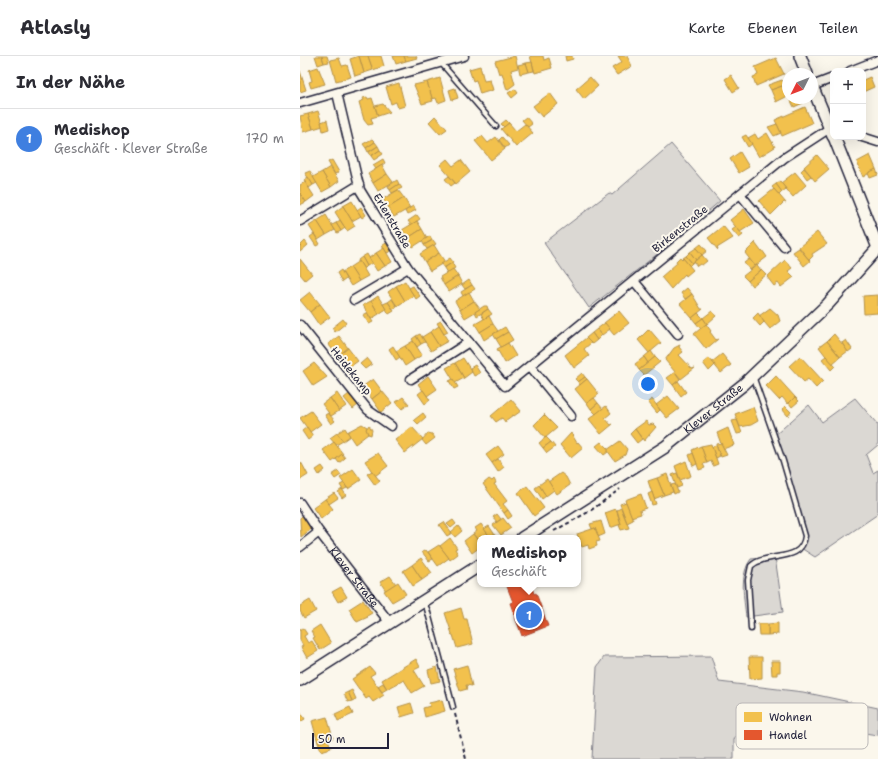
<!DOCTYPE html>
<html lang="de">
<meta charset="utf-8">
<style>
body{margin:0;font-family:"Shantell Sans",sans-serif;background:#f7f7f7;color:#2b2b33}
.controls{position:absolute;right:12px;top:12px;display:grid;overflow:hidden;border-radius:8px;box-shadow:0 4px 16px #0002}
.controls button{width:36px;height:36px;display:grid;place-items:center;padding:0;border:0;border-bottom:1px solid #e1e1e2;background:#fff;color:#2b2b33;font:20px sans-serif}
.compass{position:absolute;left:482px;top:12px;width:36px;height:36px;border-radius:50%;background:#fff;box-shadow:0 4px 16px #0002;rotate:228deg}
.scale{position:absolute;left:12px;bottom:10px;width:77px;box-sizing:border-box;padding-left:4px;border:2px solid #22223b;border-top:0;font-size:11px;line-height:14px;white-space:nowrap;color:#22223b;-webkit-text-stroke:3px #fbf7ec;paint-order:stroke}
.you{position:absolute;left:348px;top:328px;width:14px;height:14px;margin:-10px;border:3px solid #fff;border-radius:50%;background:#1a73e8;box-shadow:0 0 0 6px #1a73e833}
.badge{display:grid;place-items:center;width:26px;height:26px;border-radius:50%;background:#0f766e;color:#fff;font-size:13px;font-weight:700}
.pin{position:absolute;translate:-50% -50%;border:2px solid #fff;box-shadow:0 1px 4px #0006}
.popup{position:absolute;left:177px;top:479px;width:104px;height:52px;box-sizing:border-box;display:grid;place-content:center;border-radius:8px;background:#fff;filter:drop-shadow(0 1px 3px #0005);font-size:13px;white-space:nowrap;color:#7c7c81}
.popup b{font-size:15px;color:#2b2b33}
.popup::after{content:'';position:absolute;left:50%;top:100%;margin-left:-8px;border:8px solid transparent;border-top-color:#fff}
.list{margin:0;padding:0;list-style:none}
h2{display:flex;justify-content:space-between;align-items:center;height:52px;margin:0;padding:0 16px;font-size:17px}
h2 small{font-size:13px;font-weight:400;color:#7c7c81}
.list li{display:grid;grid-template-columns:26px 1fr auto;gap:12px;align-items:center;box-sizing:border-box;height:60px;padding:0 16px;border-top:1px solid #e1e1e2}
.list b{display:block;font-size:15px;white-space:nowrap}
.list p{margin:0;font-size:13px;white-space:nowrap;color:#7c7c81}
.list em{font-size:13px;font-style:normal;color:#7c7c81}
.map{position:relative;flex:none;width:578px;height:703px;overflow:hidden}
header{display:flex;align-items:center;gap:24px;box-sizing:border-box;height:56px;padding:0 20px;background:#fff;border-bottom:1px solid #e1e1e2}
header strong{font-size:19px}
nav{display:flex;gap:22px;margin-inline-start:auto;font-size:14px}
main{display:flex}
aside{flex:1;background:#fff}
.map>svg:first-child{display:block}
</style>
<header>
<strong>Atlasly</strong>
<nav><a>Karte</a><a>Ebenen</a><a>Teilen</a></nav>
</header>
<main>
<aside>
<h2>In der Nähe<small></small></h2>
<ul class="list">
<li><span class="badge" style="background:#3f7fe0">1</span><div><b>Medishop</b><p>Geschäft · Klever Straße</p></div><em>170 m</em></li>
</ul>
</aside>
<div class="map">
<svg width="578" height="703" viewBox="0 0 578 703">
<rect width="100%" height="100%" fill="#fbf7ec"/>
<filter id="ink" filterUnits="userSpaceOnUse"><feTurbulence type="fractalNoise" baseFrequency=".025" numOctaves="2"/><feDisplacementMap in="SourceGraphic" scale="8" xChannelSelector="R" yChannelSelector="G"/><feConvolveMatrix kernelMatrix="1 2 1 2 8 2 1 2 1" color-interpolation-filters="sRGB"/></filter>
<g filter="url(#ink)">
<g fill="#dbd8d3" stroke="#7e7d87">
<path d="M371,88L420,145L360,196L289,252L244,187L309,137L312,139Z"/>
<path d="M555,342L578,369V389L566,399L573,417L578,414V458L515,501L501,492L505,480L474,380L509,349L522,366Z"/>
<path d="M475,501L483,556L446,561C444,542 439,519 451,503Z"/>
<path d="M411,600L419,626L503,636L578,652V679L460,662L440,668L434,684V703H292L297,611L304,601Z"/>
</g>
<g fill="#f2c14e" stroke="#b49148">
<path d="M15,0H22L24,7L18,9Z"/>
<path d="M22,0H27L29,6L24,7Z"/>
<path d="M59,0H68L73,14L64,17Z"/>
<path d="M59,0L64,17L55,20L50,3Z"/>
<path d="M68,0H81L84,10L73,14Z"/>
<path d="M93,0H104L106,5L96,8Z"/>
<path d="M104,0H116L117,2L106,5Z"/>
<path d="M215,0L218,12L211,14L215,28L207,34L202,17L199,18L195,5Z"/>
<path d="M230,0H243L244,4L249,2L252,12L235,17Z"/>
<path d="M265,0H272L273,3L266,5Z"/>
<path d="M318,0H327L332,10L317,19L312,12L322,6Z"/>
<path d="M39,2L42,10L47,9L51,21L36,25L30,4Z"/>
<path d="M476,2L484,18L456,30L453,21L458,19L455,11Z"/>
<path d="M232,6L234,15L229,16L226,7Z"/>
<path d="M226,7L229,16L220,18L218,9Z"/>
<path d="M180,10L184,25L190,24L193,34L180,38L176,24L173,25L169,13Z"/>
<path d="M18,11L25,28L11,32L9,26L12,25L9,14Z"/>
<path d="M0,15L6,34L0,36Z"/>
<path d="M431,19L439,32L433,36L425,23Z"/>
<path d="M290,21L298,30L284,43L276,33Z"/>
<path d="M570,21L574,31L563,36V24Z"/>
<path d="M140,22L146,44L138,47L136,42L132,43L127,26Z"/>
<path d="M482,24L485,29L471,34L468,29Z"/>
<path d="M127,26L133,45L122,48L114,29Z"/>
<path d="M99,27L105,50L98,52L96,46L91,48L86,31Z"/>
<path d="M485,29L488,40L476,46L471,34Z"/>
<path d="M155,32L158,42L152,44L149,34Z"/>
<path d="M215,33L218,37L212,42L208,37Z"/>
<path d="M250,37L258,48L242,61L233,50Z"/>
<path d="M67,41L68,43L72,42L78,60L71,62L73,68L68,69L64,64L59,46L64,44L63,42Z"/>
<path d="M495,42H501L503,47L494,51L491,45Z"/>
<path d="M83,48L90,56L78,60L75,50Z"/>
<path d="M505,51L512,67L482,80L475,64Z"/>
<path d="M18,55L23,70L13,73L8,58Z"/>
<path d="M8,58L13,73L3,76L0,60Z"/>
<path d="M135,60L147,73L140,78L129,66Z"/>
<path d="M226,61L232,68L228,71L222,64Z"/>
<path d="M27,64L29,73L23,75L21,66Z"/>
<path d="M206,64L209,67L204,71L201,68Z"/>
<path d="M209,67L216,75L225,68L233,77L216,91L201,73Z"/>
<path d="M477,68L481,77L474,80L468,71Z"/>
<path d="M467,77L475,91L459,101L448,82L455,78L458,83Z"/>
<path d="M446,79L452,88L448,91L442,81Z"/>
<path d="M182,80L188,87L196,81L205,93L191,104L175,85Z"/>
<path d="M202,81L209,89L205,92L199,84Z"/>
<path d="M72,83L75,86L66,92L63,88Z"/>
<path d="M75,86L78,90L68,96L66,92Z"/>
<path d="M78,90L80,94L71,100L69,96Z"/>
<path d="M80,94L83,98L74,104L71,100Z"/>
<path d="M440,96L449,111L439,117L430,103Z"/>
<path d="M517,99L529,113L515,125L504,111Z"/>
<path d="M570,99L576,113L563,121L557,106Z"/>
<path d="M83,103L85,107L76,113L73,109Z"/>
<path d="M147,103L153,110L161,104L170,116L156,128L140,109Z"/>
<path d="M32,104L39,116L35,118L28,106Z"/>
<path d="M82,109L87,118L73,127L68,118Z"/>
<path d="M30,111L39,125L31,131L22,116Z"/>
<path d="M504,112L511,120L507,123L501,115Z"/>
<path d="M576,113L578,119L570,122L568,117Z"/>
<path d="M10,115L17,127L13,129L5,117Z"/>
<path d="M22,116L31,131L22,136L13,121Z"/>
<path d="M495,116L506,129L493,141L481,127Z"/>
<path d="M87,118L93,126L78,135L73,127Z"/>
<path d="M149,120L155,127L151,130L145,123Z"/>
<path d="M8,121L13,129L9,132L4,124Z"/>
<path d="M97,124L99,128L90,134L88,130Z"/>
<path d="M480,125L486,133L482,136L476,128Z"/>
<path d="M5,126L14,140L6,146L0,137V129Z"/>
<path d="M99,128L102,132L92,137L90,134Z"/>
<path d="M476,128L482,136L479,139L472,131Z"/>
<path d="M474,133L486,147L484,146L471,159L459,145Z"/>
<path d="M98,134L104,142L88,152L83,143Z"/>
<path d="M0,137L6,146L0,149Z"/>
<path d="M104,142L110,152L94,161L88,152Z"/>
<path d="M52,145L61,160L52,165L43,150Z"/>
<path d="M43,150L55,170L47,175L35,156Z"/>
<path d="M113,150L116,154L107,159L105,155Z"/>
<path d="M61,151L66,159L62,162L57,154Z"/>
<path d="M444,153L454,167L440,176L430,164Z"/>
<path d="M26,159L35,174L26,179L17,165Z"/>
<path d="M117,159L120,163L111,169L108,165Z"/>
<path d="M40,164L45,172L41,175L36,167Z"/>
<path d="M17,165L26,179L18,184L9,170Z"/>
<path d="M117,165L122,173L108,182L102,174Z"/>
<path d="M36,167L41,175L37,177L32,169Z"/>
<path d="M423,170L433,182L417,192L418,194L408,182Z"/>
<path d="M436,171L443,179L439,182L432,174Z"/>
<path d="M122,173L127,182L113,191L108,182Z"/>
<path d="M517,176L527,188L512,198L513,200L509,204L499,191Z"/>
<path d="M14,178L20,188L16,190L10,181Z"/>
<path d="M130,180L132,184L124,189L122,185Z"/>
<path d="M133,184L136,188L127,193L124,189Z"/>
<path d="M5,185L8,189L0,196V190Z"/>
<path d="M456,186L455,187L461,195L462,194L467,201L455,210L445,197Z"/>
<path d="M86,187L91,195L87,197L82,190Z"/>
<path d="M401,188L407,195L402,199L396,192Z"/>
<path d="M134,189L139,197L125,206L120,198Z"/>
<path d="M84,192L92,206L85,210L76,197Z"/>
<path d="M396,192L402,199L396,204L390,196Z"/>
<path d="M499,192L510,205L504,210L493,196Z"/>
<path d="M390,196L396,204L392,207L386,200Z"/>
<path d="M76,197L85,210L77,215L69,202Z"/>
<path d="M139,197L145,206L130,215L125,206Z"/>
<path d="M67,198L72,207L67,210L62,201Z"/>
<path d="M402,199L407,205L402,209L400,208L397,210L394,206Z"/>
<path d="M386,200L392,207L389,210L383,202Z"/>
<path d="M62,201L67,210L64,213L58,204Z"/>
<path d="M380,201L382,203L383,202L393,214L386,220L385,218L371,233L361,221L377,207L376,205Z"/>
<path d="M150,202L153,206L144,212L141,208Z"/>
<path d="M0,203L12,218L5,224L0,218Z"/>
<path d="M449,203L455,210L450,214L444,207Z"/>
<path d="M485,204L492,212L488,215L494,221L481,231L478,227L474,230L467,221Z"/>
<path d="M59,205L68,220L59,225L50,211Z"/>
<path d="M152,207L155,212L147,217L144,212Z"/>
<path d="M457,209L461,214L448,225L443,220Z"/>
<path d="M50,211L59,225L51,230L42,216Z"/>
<path d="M153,213L158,220L144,229L140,221Z"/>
<path d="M41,214L46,223L42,226L37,217Z"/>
<path d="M461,214L466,219L452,230L448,225Z"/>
<path d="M158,220L162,228L149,236L144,229Z"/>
<path d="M169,224L172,229L165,233L162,229Z"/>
<path d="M105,225L114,240L105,245L96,230Z"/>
<path d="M172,229L175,233L163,240L161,236Z"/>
<path d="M96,230L105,245L97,250L88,236Z"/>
<path d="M113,230L120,240L116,243L109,232Z"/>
<path d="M387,232L392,238L385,243L381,237Z"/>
<path d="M10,236L20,248L10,256L0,244Z"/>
<path d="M169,236L174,245L160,254L155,245Z"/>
<path d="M392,238L401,253H403L392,262L380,248Z"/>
<path d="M578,239V257L564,258L563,240Z"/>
<path d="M78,240L86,253L79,258L71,245Z"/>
<path d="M92,243L97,251L93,253L88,246Z"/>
<path d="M71,245L79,258L71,263L63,249Z"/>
<path d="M174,245L180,253L165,262L160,254Z"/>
<path d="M88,246L94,255L89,258L83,248Z"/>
<path d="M20,248L30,261L19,269L10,256Z"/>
<path d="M184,250H187L188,253L177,260L175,256Z"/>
<path d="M470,252L478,259L480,265L470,273L459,260Z"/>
<path d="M188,253L192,258L184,263L181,258Z"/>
<path d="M319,255L329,267L314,279L304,267Z"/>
<path d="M412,255L416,260L407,268L403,262Z"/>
<path d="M67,257L73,266L69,268L63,259Z"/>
<path d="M398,257L403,262L396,267L392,262Z"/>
<path d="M458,257L464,266L460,270L453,262Z"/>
<path d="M189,260L193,268L180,276L175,268Z"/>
<path d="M403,262L407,268L401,273L396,267Z"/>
<path d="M43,263L46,267L35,276L32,272Z"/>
<path d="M141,265L148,276L144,278L137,267Z"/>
<path d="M305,267L310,273L302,279L297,273Z"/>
<path d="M193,268L198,275L184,284L180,276Z"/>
<path d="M406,268L411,275L410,276L416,284L418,283L406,293L394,278Z"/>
<path d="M139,270L148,285L139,290L130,276Z"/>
<path d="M205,271L208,276L196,283L193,278Z"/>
<path d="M297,273L302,279L297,284L292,277Z"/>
<path d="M349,273L361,287L349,297L338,284Z"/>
<path d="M130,276L139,290L131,295L122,281Z"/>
<path d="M208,276L213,284L201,291L196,283Z"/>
<path d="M292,277L297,284L292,288L286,282Z"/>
<path d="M120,278L125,286L121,288L116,280Z"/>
<path d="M534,278L548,295L540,301L527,285Z"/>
<path d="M39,280L48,292L38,300L28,288Z"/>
<path d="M116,280L121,288L117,291L112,283Z"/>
<path d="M286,282L291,287L284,293L289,300L274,312L265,299Z"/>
<path d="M546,284L552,293L548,296L542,287Z"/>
<path d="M113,285L122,299L114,304L105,290Z"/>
<path d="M527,285L540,301L532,308L519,291Z"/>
<path d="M208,287L216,300L205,307L197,293Z"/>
<path d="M380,289L379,291L383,296L379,299L392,313L395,312L381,323L365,304L374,292Z"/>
<path d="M93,290L100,301L96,304L89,293Z"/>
<path d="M105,290L114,304L105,310L96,295Z"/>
<path d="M48,292L58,305L47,313L38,300Z"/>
<path d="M351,295L355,301L348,307L344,301Z"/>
<path d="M422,298L431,309L421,317L412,306Z"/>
<path d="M500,300L523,325L516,332L508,323L504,326L489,310Z"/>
<path d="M526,300L535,310L531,314L522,303Z"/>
<path d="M344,301L348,307L339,314L335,308Z"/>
<path d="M355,301L360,306L344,319L339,314Z"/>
<path d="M67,302L72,308L65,313L60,308Z"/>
<path d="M163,302L172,316L164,322L155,307Z"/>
<path d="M409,302L415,309L409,315L403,307Z"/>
<path d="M14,307L27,321L13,330L3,315Z"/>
<path d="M155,307L164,322L155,327L146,312Z"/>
<path d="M175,309L180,317L174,320L170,312Z"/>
<path d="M375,316L380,323L373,329L367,322Z"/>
<path d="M282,317L285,321L278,326L275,323Z"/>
<path d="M128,320L137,333L127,340L118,328Z"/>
<path d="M476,320L495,341L488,348L482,341L479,344L466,330Z"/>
<path d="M285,321L287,323L280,329L278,326Z"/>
<path d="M73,323L82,335L72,343L62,331Z"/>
<path d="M153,323L158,331L154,333L149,325Z"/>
<path d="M287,323L299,338L287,348L275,333Z"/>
<path d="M378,325L386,336L381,340L373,329Z"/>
<path d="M123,334L130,344L125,348L118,338Z"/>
<path d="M82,335L92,347L81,356L72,343Z"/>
<path d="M37,337L46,350L39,355L30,342Z"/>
<path d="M49,338L58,349L53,353L44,342Z"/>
<path d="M368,340L379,353L367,362L356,349Z"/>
<path d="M103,341L109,348L102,353L96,346Z"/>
<path d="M495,341L499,345L492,351L489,347Z"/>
<path d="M30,342L39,355L31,360L22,348Z"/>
<path d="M294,342L298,347L291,353L287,347Z"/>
<path d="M211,343L221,355L214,360L213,359L205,365L206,367L202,362L196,366L191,360Z"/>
<path d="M352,343L360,354L357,357L348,346Z"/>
<path d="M298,347L303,353L296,358L291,353Z"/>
<path d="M306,350L311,357L305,362L311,369L313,368L301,378L289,363Z"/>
<path d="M485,350L491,356L488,360L482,353Z"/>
<path d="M453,351L458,365L451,369L440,371L435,358Z"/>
<path d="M11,355L21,368L10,376L0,362Z"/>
<path d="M28,357L35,365L31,368L25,359Z"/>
<path d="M123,357L126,361L118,368L114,364Z"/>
<path d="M245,358L244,359L257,372L245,382L234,369Z"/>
<path d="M437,364L442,377L437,378L432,365Z"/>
<path d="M346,365L349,369L353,368L356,371L344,385L335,373Z"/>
<path d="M62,368L67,371L68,378L55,388L47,376Z"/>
<path d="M69,369L72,374L71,379L68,378L66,373Z"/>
<path d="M7,371L13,380L8,384L2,375Z"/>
<path d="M112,371L123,383L105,397L95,384Z"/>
<path d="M45,372L50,380L43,385L37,377Z"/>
<path d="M428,372L434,389L423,393L417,377Z"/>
<path d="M335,373L342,383L337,387L330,378Z"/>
<path d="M37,377L43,385L36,389L30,382Z"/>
<path d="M128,377L132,378L135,382L126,389L122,384Z"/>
<path d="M271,377L277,387L278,386L283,392L271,402L260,389Z"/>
<path d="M246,381L251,386L243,392L239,387Z"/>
<path d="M320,385L327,393L325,399L315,405L307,394Z"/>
<path d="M34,386L43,398L32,406L23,394Z"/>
<path d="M251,386L255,391L247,397L243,392Z"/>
<path d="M301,386L308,393V396L304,399L296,390Z"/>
<path d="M421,387L427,399L421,401L416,388Z"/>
<path d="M411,388L418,408L413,410L411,405L407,407L401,390Z"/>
<path d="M416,389L420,400L416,402L412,391Z"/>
<path d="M198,390L204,398L192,407L186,399Z"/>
<path d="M401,390L407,407L403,408L405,412L399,414L392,394Z"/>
<path d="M78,397L88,410L75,420L65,405Z"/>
<path d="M393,397L397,408L393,410L389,399Z"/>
<path d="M42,398L45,402L39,407L36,403Z"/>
<path d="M198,403L204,411L198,416L192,407Z"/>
<path d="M386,405L391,420L380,424L375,410Z"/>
<path d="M1,406L8,419L0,424V407Z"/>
<path d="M22,410L25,414L19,419L16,414Z"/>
<path d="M53,413L61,424L48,433L40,422Z"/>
<path d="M38,415L41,419L35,423L32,419Z"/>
<path d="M72,415L80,425L75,429L67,418Z"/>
<path d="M261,417L266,421L270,429L257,438L248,426Z"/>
<path d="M377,417L382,430L377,432L372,419Z"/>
<path d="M367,418L373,436L364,439L357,422Z"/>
<path d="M357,422L364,439L354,443L348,425Z"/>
<path d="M189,423L192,425L194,423L196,427L194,428L207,445L203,448L208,454L204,457L183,428Z"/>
<path d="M247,423L254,434L246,440L239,429Z"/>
<path d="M44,427L47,432L43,434L40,429Z"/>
<path d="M375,428L378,436L374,438L371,429Z"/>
<path d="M239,429L246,440L242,443L235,432Z"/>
<path d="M227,430L244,452L234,460L218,437Z"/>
<path d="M42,433L46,439L42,442L38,436Z"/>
<path d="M352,436L356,448L352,449L348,438Z"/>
<path d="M34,437L38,442L29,448L25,443Z"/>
<path d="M341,438L346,452L340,454L341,458L331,461L325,444Z"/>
<path d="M25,443L33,453L21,463L13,452Z"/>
<path d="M326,446L333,464L327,467L320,448Z"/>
<path d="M321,452L329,472L321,474L319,469L321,468L317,454Z"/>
<path d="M316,453L321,468L310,472L305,457Z"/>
<path d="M208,454L212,460L208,463L204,457Z"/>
<path d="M197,458L201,463L197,466L193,461Z"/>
<path d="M2,460L11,473L1,481L0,462Z"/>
<path d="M203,462L211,472L201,479L193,469Z"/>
<path d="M153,464L156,468L151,472L147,468Z"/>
<path d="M301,465L305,478L298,481L295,472L292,473L290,468Z"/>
<path d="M144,466L152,477L147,480L139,469Z"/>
<path d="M181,468L191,482H180V487L173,478L177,475L175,472Z"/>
<path d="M158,470L162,475L155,481L151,476Z"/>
<path d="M189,470L195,479L191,482L184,473Z"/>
<path d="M295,472L300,485L296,486L297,490L289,493L288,489L282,491L277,478Z"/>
<path d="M173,478L180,487V491L172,497L164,485Z"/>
<path d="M150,482L157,492L155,493L158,498L150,504L140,490Z"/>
<path d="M139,489L149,502L138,510L128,496Z"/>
<path d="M126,494L133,503L129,505L122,496Z"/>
<path d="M121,502L132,517L122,524L112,509Z"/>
<path d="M112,509L122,524L113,530L103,515Z"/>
<path d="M90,520L96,528L86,535L80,526Z"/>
<path d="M98,526L106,538L92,546L84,535Z"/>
<path d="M41,531L47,541L38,546L32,536Z"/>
<path d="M10,544L16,555L4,562L0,555V550Z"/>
<path d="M63,544L72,557L67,560L68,561L57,566L49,553Z"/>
<path d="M161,552L164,563H167L173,588L157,592L153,579H151L152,578L145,557Z"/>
<path d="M478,567V578L468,579V568Z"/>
<path d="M458,568H468V579H459Z"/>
<path d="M20,569L31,587L20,594L13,582L15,581L11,575Z"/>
<path d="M3,572L7,578L4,580L8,587L12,585L18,595L7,602L1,591L3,590L0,584V574Z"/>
<path d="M449,601H462V622L450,623Z"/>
<path d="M116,603L120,611L114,614L124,630L112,637L104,624L87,633L82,624Z"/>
<path d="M471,605H480V616H477V619H472Z"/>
<path d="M167,609L172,630L166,629L167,633L160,635L153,613Z"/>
<path d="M70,611L75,617L70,620L84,639L73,646L69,641L66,643L52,623Z"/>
<path d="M137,611L140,625L131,627L128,614Z"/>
<path d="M83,627L87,633L82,636L78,630Z"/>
<path d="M52,634L56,643L52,645L48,636Z"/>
<path d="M48,636L52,645L48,646L44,638Z"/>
<path d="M142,644L145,655L125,661L123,652L130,650L129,647Z"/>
<path d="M111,647L114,657L101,661L98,651Z"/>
<path d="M50,651L53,658L38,665L35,658Z"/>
<path d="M0,655L5,663L0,666Z"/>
<path d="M27,661L33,682L18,687L12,665Z"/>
<path d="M28,683L31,692L21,695L18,687Z"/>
</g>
<path fill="#e4572e" stroke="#aa4732" d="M206,528H231L234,538L236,537L248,570L222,580L210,547L213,546Z"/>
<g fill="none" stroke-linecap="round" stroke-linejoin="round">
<defs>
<g id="lane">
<path d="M141,7L196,70"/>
<path d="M123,546L127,553L153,651"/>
<path d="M451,573L448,524L451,510C467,495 502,508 505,480L483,405L453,320"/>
</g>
<g id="street">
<path d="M550,15L578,4"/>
<path d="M512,30L533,22"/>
<path d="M37,37L60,134L108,212L205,330L484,102L530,72L533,73"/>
<path d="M0,47L164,0"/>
<path d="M562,81L578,86"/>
<path d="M440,138L484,191"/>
<path d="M0,165L59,129"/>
<path d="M334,225L378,278"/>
<path d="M54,244L108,212"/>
<path d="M0,269L68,354L91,370"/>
<path d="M230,310L271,360"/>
<path d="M111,323L169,286"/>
<path id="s1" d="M0,447L19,476L90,567"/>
<path d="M0,491L19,476"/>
</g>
<g id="secondary">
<path d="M500,0L507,18"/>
<path d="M512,30L533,80"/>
<path d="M534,81L578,192"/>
<path id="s2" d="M222,482L365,391L444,328L528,248L578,192"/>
<path d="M0,624L180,509"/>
</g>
</defs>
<use href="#lane" stroke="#22223b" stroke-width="7"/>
<use href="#street" stroke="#22223b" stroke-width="11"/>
<use href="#secondary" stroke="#22223b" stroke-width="14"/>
<g stroke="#22223b" stroke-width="2" stroke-dasharray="4 3" stroke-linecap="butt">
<path d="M254,475L290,455L320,433"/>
<path d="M155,658L166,703"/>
</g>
<use href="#lane" stroke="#fbf7ec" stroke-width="4"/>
<use href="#street" stroke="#fbf7ec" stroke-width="8"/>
<use href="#secondary" stroke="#fbf7ec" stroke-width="11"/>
</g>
</g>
<g text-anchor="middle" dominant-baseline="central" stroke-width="4" stroke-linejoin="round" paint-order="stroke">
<g font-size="11" fill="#22223b" stroke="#fbf7ec">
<text transform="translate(92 165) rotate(59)">Erlenstraße</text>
<text transform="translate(380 173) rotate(-39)">Birkenstraße</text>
<text transform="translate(51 315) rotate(51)">Heidekamp</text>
<text stroke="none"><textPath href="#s2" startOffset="231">Klever Straße</textPath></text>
<text stroke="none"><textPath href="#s1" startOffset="92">Klever Straße</textPath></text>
</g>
</g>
<rect x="436" y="647" width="132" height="46" rx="6" fill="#fbf7ec" stroke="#bab7b7" stroke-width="1"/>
<rect x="444" y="656" width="18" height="10" fill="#f2c14e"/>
<rect x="444" y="674" width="18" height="10" fill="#e4572e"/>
<g font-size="11" fill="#22223b">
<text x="469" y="665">Wohnen</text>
<text x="469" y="683">Handel</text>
</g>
</svg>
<div class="controls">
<button>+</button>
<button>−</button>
</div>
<svg class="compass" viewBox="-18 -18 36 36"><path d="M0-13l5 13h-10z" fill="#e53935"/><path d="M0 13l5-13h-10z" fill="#7c7c81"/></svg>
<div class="scale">50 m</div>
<div class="you"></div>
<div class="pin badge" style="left:229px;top:559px;background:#3f7fe0">1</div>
<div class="popup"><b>Medishop</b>Geschäft</div>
</div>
</main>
